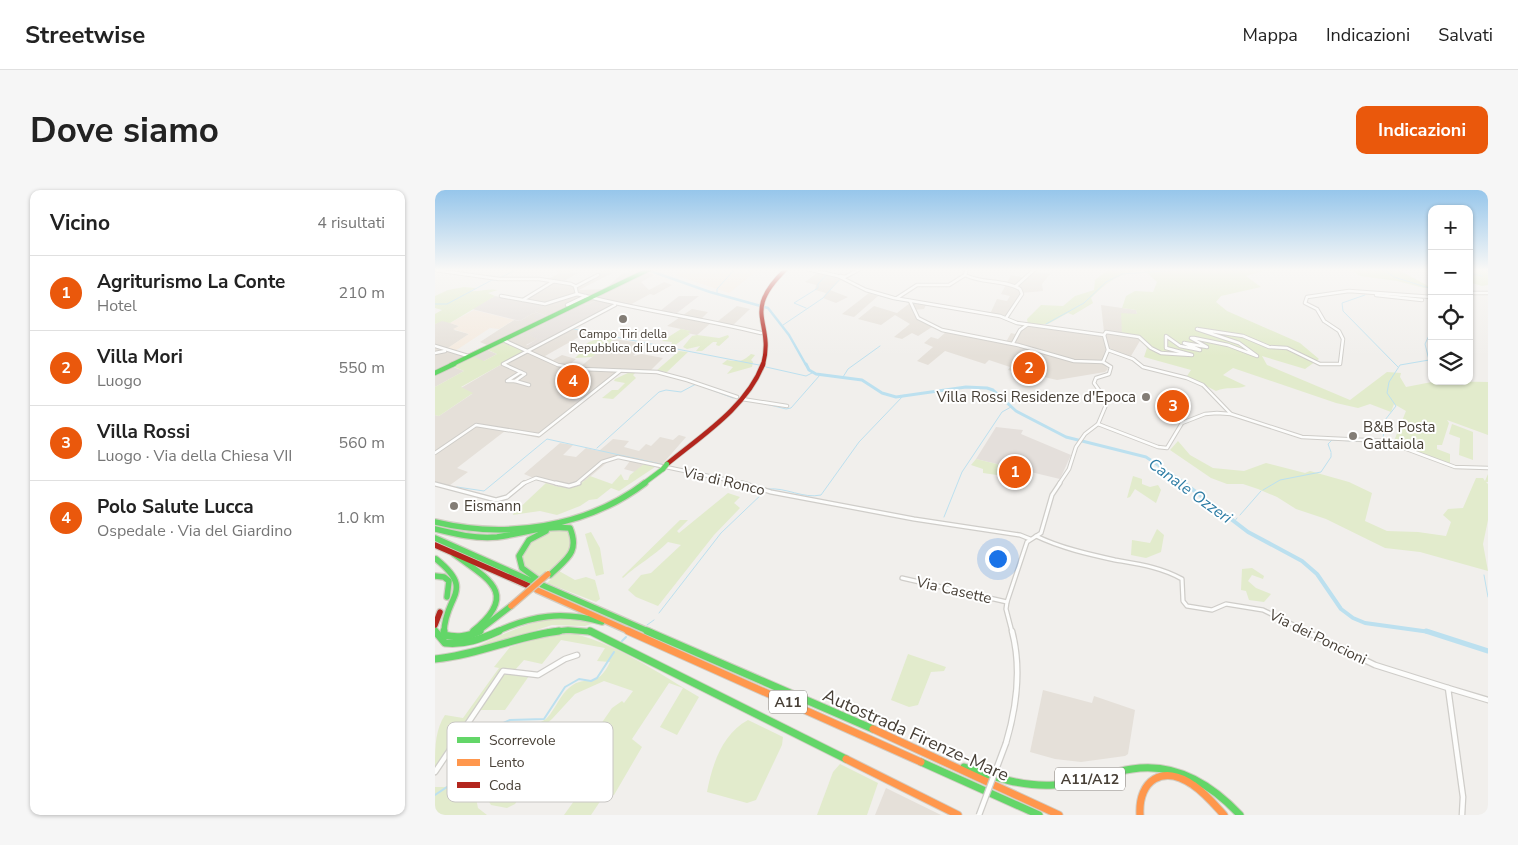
<!DOCTYPE html>
<html lang="it">
<meta charset="utf-8">
<style>
body{margin:0;font-family:"Nunito Sans",sans-serif;background:#f6f6f6;color:#222}
.controls{position:absolute;right:15px;top:15px;display:grid;overflow:hidden;border-radius:10px;box-shadow:0 1px 4px #0004}
.controls button{width:45px;height:45px;display:grid;place-items:center;padding:0;border:0;border-bottom:1px solid #e0e0e0;background:#fff;color:#222;font:25px sans-serif}
.you{position:absolute;left:562px;top:368px;width:18px;height:18px;margin:-12px;border:4px solid #fff;border-radius:50%;background:#1a73e8;box-shadow:0 0 0 8px #1a73e833}
.badge{display:grid;place-items:center;width:32px;height:32px;border-radius:50%;background:#ea580c;color:#fff;font-size:16px;font-weight:700}
.pin{position:absolute;translate:-50% -50%;border:2px solid #fff;box-shadow:0 1px 5px #0006}
.list{margin:0;padding:0;list-style:none}
h2{display:flex;justify-content:space-between;align-items:center;height:65px;margin:0;padding:0 20px;font-size:21px}
h2 small{font-size:16px;font-weight:400;color:#767676}
.list li{display:grid;grid-template-columns:32px 1fr auto;gap:15px;align-items:center;box-sizing:border-box;height:75px;padding:0 20px;border-top:1px solid #e0e0e0}
.list b{display:block;font-size:19px;white-space:nowrap}
.list p{margin:0;font-size:16px;white-space:nowrap;color:#767676}
.list em{font-size:16px;font-style:normal;color:#767676}
.icon{flex:none;width:28px;height:28px;fill:none;stroke:currentColor;stroke-width:2;stroke-linecap:round;stroke-linejoin:round}
.map{position:relative;flex:none;width:1053px;height:625px;overflow:hidden;border-radius:10px}
header{display:flex;align-items:center;gap:30px;box-sizing:border-box;height:70px;padding:0 25px;background:#fff;border-bottom:1px solid #e0e0e0}
header strong{font-size:24px}
nav{display:flex;gap:28px;margin-inline-start:auto;font-size:18px}
.intro{display:flex;align-items:center;justify-content:space-between;box-sizing:border-box;height:120px;padding:0 30px}
h1{margin:0;font-size:35px}
.button{padding:12px 22px;border-radius:10px;background:#ea580c;color:#fff;font-size:18px;font-weight:700}
main{display:flex;gap:30px;padding:0 30px}
aside{flex:1;background:#fff;border-radius:10px;box-shadow:0 1px 4px #0004}
.map>svg:first-child{display:block}
</style>
<header>
<strong>Streetwise</strong>
<nav><a>Mappa</a><a>Indicazioni</a><a>Salvati</a></nav>
</header>
<div class="intro"><h1>Dove siamo</h1><a class="button">Indicazioni</a></div>
<main>
<aside>
<h2>Vicino<small>4 risultati</small></h2>
<ul class="list">
<li><span class="badge">1</span><div><b>Agriturismo La Conte</b><p>Hotel</p></div><em>210 m</em></li>
<li><span class="badge">2</span><div><b>Villa Mori</b><p>Luogo</p></div><em>550 m</em></li>
<li><span class="badge">3</span><div><b>Villa Rossi</b><p>Luogo · Via della Chiesa VII</p></div><em>560 m</em></li>
<li><span class="badge">4</span><div><b>Polo Salute Lucca</b><p>Ospedale · Via del Giardino</p></div><em>1.0 km</em></li>
</ul>
</aside>
<div class="map">
<svg width="1053" height="625" viewBox="0 0 1053 625">
<rect width="100%" height="100%" fill="#f1efec"/>
<g fill="#e5e0d9">
<path d="M125,79H135L137,82L143,83L129,91L141,94L170,79L177,83L144,100L170,99L187,84L202,79L219,85L206,92L214,100L229,92L237,95L219,105L215,104L193,116L164,109L152,115L141,111L112,126L100,122L110,115L86,110L117,92L111,90L125,83L120,81Z"/>
<path d="M599,81L615,84L607,94L608,101L586,103L571,126L555,124L562,109L572,111L575,106L566,104L576,85L590,88Z"/>
<path d="M383,82L407,89L395,100L413,107L401,113L388,108L391,103L380,100L381,95L370,92Z"/>
<path d="M434,103L443,106L419,127L407,124Z"/>
<path d="M475,113L491,115L489,119L477,120L480,126L497,137L483,146L477,143L467,149L459,147L475,134L460,125L446,135L423,129L439,116L462,123Z"/>
<path d="M666,115L701,120L702,124L687,134V143L704,146L706,149L696,166L683,164L672,156L667,172L673,179L670,182L622,190L609,187L608,189L573,180L575,177L554,170L550,174L510,161L493,175L482,171L498,157L489,153L496,147L503,149L511,142L571,152L576,143L580,144L588,135H607L666,145L669,142Z"/>
<path d="M302,116L315,119L297,136L282,132Z"/>
<path d="M257,119L273,122L266,129L278,131L262,145L252,143L255,141L232,136Z"/>
<path d="M98,123L104,125L99,128L113,135L93,144L103,149L91,155L98,159L138,139L151,143L110,166L118,170L127,165L141,169L134,175L145,177L179,149L212,154L198,166L207,164L228,168L213,183H185L104,248L70,241L22,278L33,282L11,298L0,296V225L4,226L37,204L26,198L89,161L52,160L62,164L49,171L18,177L29,181L0,197V134L7,130L24,136L19,140L34,144L13,158L32,164L52,155L45,152L79,130L85,131Z"/>
<path d="M244,245L251,247L224,278L209,274L200,282L189,279L195,271L183,268L176,269L150,291L132,298L120,297L89,284L125,253L138,255L128,265L141,267L151,258L164,261L178,249L194,251L189,257L204,261L211,254L216,256L225,247L238,250Z"/>
<path d="M608,500L657,513L659,506L700,520L693,564L690,566L646,572L620,569L595,562Z"/>
<path d="M451,598L506,625H440Z"/>
</g>
<g fill="#f4eadf">
<path d="M249,79H324L294,103L240,85Z"/>
<path d="M39,120L79,130L64,139L55,138L20,161L13,158L34,144L18,139L24,136L15,133Z"/>
</g>
<g fill="#e4dfdb">
<path d="M60,106L111,115L100,122L112,126L141,111L152,115L162,110L181,115L98,159L91,156L102,149L92,144L112,135L98,128L103,125L98,123L85,131L37,119Z"/>
<path d="M244,106H264L242,123L225,121Z"/>
<path d="M561,237L588,240L586,244L636,265L625,289L541,269Z"/>
</g>
<g fill="#e2ebcc">
<path d="M674,79H837L811,86L826,97L786,106L781,112L792,121L865,153L884,169L870,179L827,166L832,175L915,210L952,182L966,183L965,187L971,197L1002,191L1053,192V245L1012,230L1014,233L1007,255H1002V259L1015,264V276L947,252V248L959,251L971,221L959,214L956,222L935,214L923,218L901,213L798,178L788,185L811,196C800,200 792,196 781,201L752,186L756,180L709,167L712,158L704,146L687,143L686,123L702,124L701,120L687,118L691,106L700,101L718,102L722,92L709,80C683,84 675,90 656,108L658,113L638,125L633,123L613,134H593L592,129L606,115L628,116L640,106L659,100L660,90Z"/>
<path d="M915,79H962L995,97L989,98L962,91L925,86Z"/>
<path d="M1034,79L1053,81V95L1047,96L1034,92Z"/>
<path d="M29,97L41,98L35,101C45,102 53,98 63,100L53,103L60,106L15,133L7,131L0,134V124L7,120L0,118V106L13,100Z"/>
<path d="M246,139L256,141L253,143L255,144L239,156L236,155L237,152L227,151Z"/>
<path d="M262,145L284,148L293,145L294,147L284,156L281,155L282,152H278L267,161H261L265,156L252,159L248,157L257,146Z"/>
<path d="M168,147L179,149L173,154H165L166,152L158,154L150,161L162,158L167,159L157,167L140,168L145,163L143,160L154,152Z"/>
<path d="M66,152L90,161L26,197L38,203L4,226L0,225V197L29,181L17,176L37,166L49,171L62,164L51,159Z"/>
<path d="M244,161L253,162L232,182L221,181Z"/>
<path d="M316,164L320,165L316,170L318,172L317,177L292,184L298,177L287,174L292,170C303,172 308,172 316,164Z"/>
<path d="M195,182H201L198,185L201,188L178,209L167,208L177,200H183L190,193L179,191L180,189Z"/>
<path d="M1017,234L1038,242V270L1024,265L1025,248L1014,244Z"/>
<path d="M743,251L755,265L778,278L809,281L831,273L870,283L875,281L914,292L937,303L930,331L952,341L983,342L1011,346L1016,332L1008,325L1013,319L1028,318L1041,288H1048L1050,291L1053,284V292H1051L1053,294V330L1048,354L1053,381L985,362L950,358L891,329L861,319L842,307L823,299L808,294H792L776,288L735,260Z"/>
<path d="M541,269L566,275L562,285L548,283V279L536,275Z"/>
<path d="M209,274L220,277L184,301L176,298L162,309L154,310L145,316L122,325L105,321L77,325L111,293C128,300 142,299 155,286L177,294L186,284L189,290H193L195,285Z"/>
<path d="M698,286L707,289V294L715,297L723,295L726,300L721,313L700,299L695,307L692,308Z"/>
<path d="M293,303L305,307L299,313L305,318L279,345L223,416L201,407L193,400L206,385L216,383L246,355L233,352C219,366 202,375 188,388L187,387L245,330H253L242,341L244,343Z"/>
<path d="M722,339L729,345L726,362L711,368L696,365L697,350L715,353Z"/>
<path d="M129,340L135,342L139,354L134,363L105,388L93,381L85,368C92,349 109,339 129,340Z"/>
<path d="M156,342L165,358L169,384L161,386L150,344Z"/>
<path d="M817,378L829,386L828,389L817,385L813,391L821,398L836,404L829,412L814,410L811,401L806,400L807,379Z"/>
<path d="M124,381L140,390L151,387L160,390L165,409L161,412L112,393Z"/>
<path d="M134,426L150,428L159,433L150,436L117,435L41,460L45,455C74,441 101,429 134,426Z"/>
<path d="M131,442C176,450 225,484 264,507L242,545L225,537L248,498L234,493L197,549L207,557L179,605L170,604L156,625H129L144,604L132,606L128,591L146,555L159,544L177,518L187,511L189,513L198,501L169,491L140,504L117,529L102,542L97,539L72,563L41,608L43,618L52,625H0V597H10L15,594L40,555L47,557L41,565L44,567C61,547 67,527 96,537C101,532 107,533 112,528C121,518 125,505 135,497C151,484 162,500 175,472L162,471L170,458L126,450L107,474L89,470L80,480L68,478L0,578C0,558 0,540 10,525L28,528L64,478L59,477L75,457L114,445Z"/>
<path d="M473,464L511,477L509,481L496,482L483,515L474,517L456,510Z"/>
<path d="M73,483L94,486L70,520H43L66,487Z"/>
<path d="M313,530L348,547L347,555L321,610L312,613L272,602C277,575 287,544 313,530Z"/>
<path d="M83,567L96,574L100,584L80,614L72,618L56,615L51,607L71,577Z"/>
<path d="M405,574L443,593L432,625H382L398,582Z"/>
</g>
<path fill="#e1dedc" d="M139,195L148,197L142,202L151,206L143,212L123,208Z"/>
<g fill="none" stroke-linecap="round" stroke-linejoin="round">
<g stroke="#bce0ef" stroke-width="1">
<path d="M383,79L394,82"/>
<path d="M948,79L959,87L997,99"/>
<path d="M987,79L997,82"/>
<path d="M1034,83L1047,86"/>
<path d="M65,88L82,79"/>
<path d="M436,103L454,108"/>
<path d="M282,104V99L300,79"/>
<path d="M930,105L907,113L908,121L963,177"/>
<path d="M461,110L474,112"/>
<path d="M478,113L494,115"/>
<path d="M0,114H12L57,90H62"/>
<path d="M371,118L359,113L383,98V94L392,84"/>
<path d="M611,134L649,113L671,92L687,84L755,79"/>
<path d="M348,135L388,108L404,90"/>
<path d="M139,139L324,175"/>
<path d="M331,177L371,186L377,183"/>
<path d="M408,187L413,179L445,156"/>
<path d="M269,197L298,208"/>
<path d="M327,213L351,219L356,218L385,185"/>
<path d="M948,249L950,230L961,216L952,203L954,192L965,175L994,170L990,154L997,139"/>
<path d="M162,258L224,202L231,200L246,202L261,194"/>
<path d="M896,262L893,254L897,250L945,252"/>
<path d="M234,276L249,280"/>
<path d="M267,283L324,297"/>
<path d="M22,297L49,301L112,249L230,275"/>
<path d="M333,299C351,297 368,309 386,305L424,252L469,205"/>
<path d="M828,300L845,290L886,282L896,267V263"/>
<path d="M805,325L826,301"/>
<path d="M509,327L527,282L567,222L576,217"/>
<path d="M799,332L802,328"/>
<path d="M1049,385L1053,407"/>
<path d="M224,423L286,343L330,301"/>
<path d="M212,435L219,430"/>
</g>
<g stroke="#bce0ef" stroke-width="2">
<path d="M187,451L191,447"/>
<path d="M0,605L15,595L64,535L75,530L109,529L130,497L144,489L156,491L162,488L179,462"/>
</g>
<path stroke="#bce0ef" stroke-width="2.5" d="M210,79L275,102L333,118L354,145L371,175"/>
<path stroke="#bce0ef" stroke-width="3" d="M371,174L374,180L381,184L427,190L447,203L461,207L531,197L552,198L558,200L581,221L631,247L711,267L751,294"/>
<path stroke="#bce0ef" stroke-width="4" d="M749,293L813,342L867,371L882,384L906,419L918,428L930,433L995,442"/>
<path stroke="#bce0ef" stroke-width="5" d="M991,441L1053,461"/>
<defs>
<g id="street-far2">
<path d="M372,79L403,86L431,100L459,108L565,126L582,133L669,145L671,142L704,147L716,158L726,163L757,165L731,158V146L745,156L765,160L749,153L772,157L756,148H759L793,155L822,166L804,153L762,139L808,146L834,157L852,158L885,174H905L908,149L904,141L889,131L882,119L870,113L872,107L914,101L997,107"/>
<path d="M532,79L530,85C548,94 568,89 585,99L587,104L571,128"/>
<path d="M0,80L64,89H104L136,94L140,96L142,104C203,120 265,128 326,143"/>
<path d="M405,86L410,87L425,79"/>
<path d="M581,96L600,79"/>
<path d="M140,97L163,85"/>
<path d="M1034,103H1053"/>
<path d="M941,105L987,110"/>
<path d="M66,106L110,114L142,104"/>
<path d="M462,108L482,95H514L530,85"/>
<path d="M88,110L119,91"/>
<path d="M475,111L483,128L507,140L583,155L639,171L668,172"/>
<path d="M132,115L151,106"/>
<path d="M68,150L123,175L147,179L222,182L252,190L302,207"/>
<path d="M578,153L585,140L592,135"/>
<path d="M0,156L33,166"/>
<path d="M673,160L698,169L708,177L752,188L768,195L796,224"/>
<path d="M0,163L10,161"/>
<path d="M80,191H72L86,182"/>
<path d="M94,195L80,191L90,184L68,174L180,115"/>
<path d="M307,209L352,216"/>
<path d="M663,234L723,257L732,258L747,233L770,224L782,223L796,224L867,247L950,251L1020,277L1053,278"/>
<path d="M0,263L41,235L104,245L185,181"/>
<path d="M87,294L101,288L124,294"/>
<path d="M141,294L167,272L183,267L312,294"/>
<path d="M624,294L634,279L641,257L650,244L663,234L671,215V210L659,193L661,188L674,184L676,177L668,172L673,160L669,145"/>
</g>
<g id="street-far1">
<path d="M121,293L134,296L144,293"/>
<path d="M307,293L336,302L479,329L585,345L595,349"/>
<path d="M0,294L61,310L72,307L89,293"/>
<path d="M601,346C626,358 653,364 680,370C703,374 726,377 747,389L748,411L752,416L777,420L791,414L828,420L873,442"/>
<path d="M467,388L572,412"/>
<path d="M577,442L571,419L572,412L592,352L606,343L617,305L625,293"/>
</g>
<g id="street">
<path d="M870,441L940,475L1013,498"/>
<path d="M571,553C582,516 587,479 577,441"/>
<path d="M0,582L68,481L103,485L130,469L142,465"/>
<path d="M1027,625L1028,607L1013,498L1053,510"/>
</g>
<path id="fast-far3" d="M16,175L215,79"/>
<g id="fast-far2">
<path d="M0,183L19,174"/>
<path d="M208,294L228,279"/>
</g>
<g id="fast-far1">
<path d="M0,332C70,349 151,338 210,293"/>
<path d="M0,339C20,344 41,349 62,347C87,344 109,335 135,338C145,363 131,369 115,385"/>
<path d="M0,348L99,392"/>
<path d="M19,364C55,390 84,404 38,441"/>
<path d="M1,369C41,401 10,405 9,442"/>
<path d="M0,386L9,387L14,391L12,407"/>
<path d="M102,389L87,378L84,366L94,350L111,341"/>
<path d="M107,395L215,442"/>
<path d="M42,442L76,416"/>
<path d="M61,442C97,425 128,421 167,432"/>
<path d="M114,442L133,440L157,442"/>
</g>
<g id="fast">
<path d="M0,441L10,453C30,455 46,449 64,441"/>
<path d="M9,441V445C22,448 32,447 45,441"/>
<path d="M155,441L411,569"/>
<path d="M212,441L438,539"/>
<path d="M0,469C43,465 82,446 124,441"/>
<path d="M486,572L604,625"/>
<path d="M529,577C558,587 588,597 619,595C646,593 671,583 697,579C741,572 776,594 805,625"/>
</g>
<path id="slow-far1" d="M102,400L196,442"/>
<g id="slow">
<path d="M193,441L486,572"/>
<path d="M438,539L624,625"/>
<path d="M411,569L523,625"/>
<path d="M705,625C703,590 728,574 758,595C770,603 779,614 789,625"/>
</g>
<path id="jam-far2" d="M328,175C340,130 305,124 351,79"/>
<path id="jam-far1" d="M232,274C266,246 312,217 328,174"/>
<g id="jam">
<path d="M0,355L94,396"/>
<path d="M0,435L5,422"/>
</g>
</defs>
<use href="#street-far2" stroke="#cfcdc9" stroke-width="4.5"/>
<use href="#street-far1" stroke="#cfcdc9" stroke-width="5.5"/>
<use href="#street" stroke="#cfcdc9" stroke-width="7"/>
<use href="#fast-far3" stroke="#d2cdc4" stroke-width="5.5"/>
<use href="#fast-far2" stroke="#d2cdc4" stroke-width="6"/>
<use href="#fast-far1" stroke="#d2cdc4" stroke-width="8"/>
<use href="#fast" stroke="#d2cdc4" stroke-width="9"/>
<use href="#slow-far1" stroke="#d2cdc4" stroke-width="8"/>
<use href="#slow" stroke="#d2cdc4" stroke-width="9"/>
<use href="#jam-far2" stroke="#d2cdc4" stroke-width="5.5"/>
<use href="#jam-far1" stroke="#d2cdc4" stroke-width="6"/>
<use href="#jam" stroke="#d2cdc4" stroke-width="8"/>
<use href="#street-far2" stroke="#fdfdfc" stroke-width="2.5"/>
<use href="#street-far1" stroke="#fdfdfc" stroke-width="3"/>
<use href="#street" stroke="#fdfdfc" stroke-width="4.5"/>
<use href="#fast-far3" stroke="#63d668" stroke-width="4"/>
<use href="#fast-far2" stroke="#63d668" stroke-width="4.5"/>
<use href="#fast-far1" stroke="#63d668" stroke-width="5.5"/>
<use href="#fast" stroke="#63d668" stroke-width="7"/>
<use href="#slow-far1" stroke="#ff974d" stroke-width="5.5"/>
<use href="#slow" stroke="#ff974d" stroke-width="7"/>
<use href="#jam-far2" stroke="#b3261e" stroke-width="4"/>
<use href="#jam-far1" stroke="#b3261e" stroke-width="4.5"/>
<use href="#jam" stroke="#b3261e" stroke-width="5.5"/>
<defs>
<path id="street-bridge" d="M544,625L571,553"/>
<path id="fast-bridge" d="M228,279L232,274"/>
<path id="slow-bridge" d="M76,416L113,384"/>
</defs>
<use href="#street-bridge" stroke="#cfcdc9" stroke-width="7" stroke-linecap="butt"/>
<use href="#fast-bridge" stroke="#d3c9b9" stroke-width="6" stroke-linecap="butt"/>
<use href="#slow-bridge" stroke="#d3c9b9" stroke-width="8" stroke-linecap="butt"/>
<use href="#street-bridge" stroke="#fdfdfc" stroke-width="4.5"/>
<use href="#fast-bridge" stroke="#63d668" stroke-width="4.5"/>
<use href="#slow-bridge" stroke="#ff974d" stroke-width="5.5"/>
</g>
<linearGradient id="sky" x2="0" y2="1"><stop stop-color="#96c6eb"/><stop offset="0.48" stop-color="#f9f8f6"/><stop offset="1" stop-color="#f9f8f6" stop-opacity="0"/></linearGradient>
<rect width="1053" height="166" fill="url(#sky)"/>
<g fill="#837d76" stroke="#fff" stroke-width="2">
<circle cx="188" cy="129" r="5"/>
<circle cx="711" cy="207" r="5"/>
<circle cx="918" cy="246" r="5"/>
<circle cx="19" cy="316" r="5"/>
</g>
<g text-anchor="middle" dominant-baseline="central" stroke-width="4" stroke-linejoin="round" paint-order="stroke">
<g font-size="12" fill="#484037" stroke="#fff">
<text x="188" y="144">Campo Tiri della<tspan x="188" dy="14">Repubblica di Lucca</tspan></text>
</g>
<g fill="#fff" stroke="#7f7973" stroke-width="1">
<rect x="334" y="500.5" width="38" height="23" rx="4"/>
<rect x="620" y="577.5" width="70" height="23" rx="4"/>
</g>
<g font-size="14" font-weight="bold" fill="#484037">
<text x="353" y="512">A11</text>
<text x="655" y="589">A11/A12</text>
</g>
<g font-size="15" fill="#484037" stroke="#fff" text-anchor="start">
<text x="701" y="207" text-anchor="end">Villa Rossi Residenze d'Epoca</text>
<text x="928" y="237">B&amp;B Posta<tspan x="928" dy="17">Gattaiola</tspan></text>
<text x="29" y="316">Eismann</text>
</g>
<g font-size="15" fill="#484037" stroke="#fff">
<text transform="translate(289 291) rotate(13)">Via di Ronco</text>
<text transform="translate(519 400) rotate(13)">Via Casette</text>
<text transform="translate(883 447) rotate(26)">Via dei Poncioni</text>
</g>
<g font-size="16" font-style="italic" fill="#2d7ca4" stroke="#fff">
<text transform="translate(755 301) rotate(36)">Canale Ozzeri</text>
</g>
<g font-size="18" fill="#484037" stroke="#fff">
<text transform="translate(481 545) rotate(24)">Autostrada Firenze-Mare</text>
</g>
</g>
<rect x="12" y="532" width="166" height="80" rx="8" fill="#fff" stroke="#c8c6c3" stroke-width="1"/>
<rect x="22" y="547" width="23" height="6" fill="#63d668"/>
<rect x="22" y="569" width="23" height="7" fill="#ff974d"/>
<rect x="22" y="592" width="23" height="6" fill="#b3261e"/>
<g font-size="14" fill="#484037">
<text x="54" y="555">Scorrevole</text>
<text x="54" y="577">Lento</text>
<text x="54" y="600">Coda</text>
</g>
</svg>
<div class="controls">
<button>+</button>
<button>−</button>
<button><svg class="icon" aria-label="locate" viewBox="0 0 24 24"><circle cx="12" cy="12" r="6"/><path d="M12 2v4M12 18v4M2 12h4M18 12h4"/></svg></button>
<button><svg class="icon" aria-label="layers" viewBox="0 0 24 24"><path d="M12 4l9 5-9 5-9-5zM3 14l9 5 9-5"/></svg></button>
</div>
<div class="you"></div>
<div class="pin badge" style="left:580px;top:282px">1</div>
<div class="pin badge" style="left:594px;top:178px">2</div>
<div class="pin badge" style="left:738px;top:216px">3</div>
<div class="pin badge" style="left:138px;top:191px">4</div>
</div>
</main>
